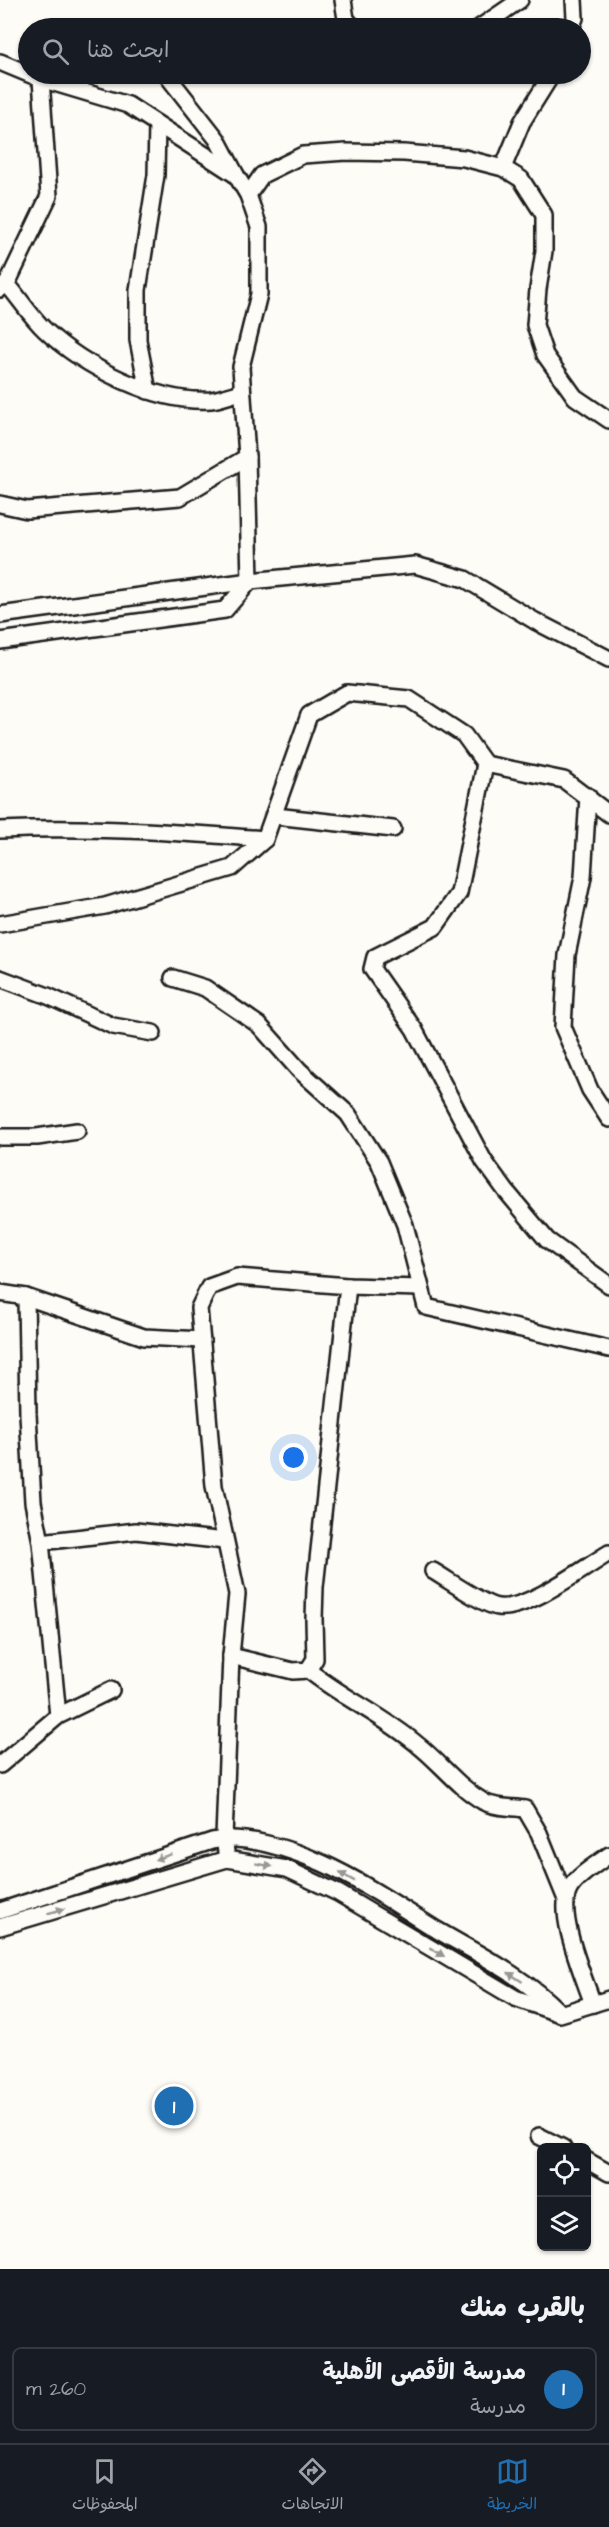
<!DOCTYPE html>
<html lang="ar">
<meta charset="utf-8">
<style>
body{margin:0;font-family:"Architects Daughter","Playpen Sans Arabic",sans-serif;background:#242831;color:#f1f3f6;direction:rtl}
.controls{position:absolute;right:18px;bottom:18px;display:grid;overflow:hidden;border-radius:9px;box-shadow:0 2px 4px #0004}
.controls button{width:54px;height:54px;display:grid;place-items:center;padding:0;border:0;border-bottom:2px solid #363941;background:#171b24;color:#f1f3f6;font:30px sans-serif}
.you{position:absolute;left:294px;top:1458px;width:21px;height:21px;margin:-15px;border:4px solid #fff;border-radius:50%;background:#1a73e8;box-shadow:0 0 0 9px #1a73e833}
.badge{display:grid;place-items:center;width:39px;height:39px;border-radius:50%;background:#1f6fb2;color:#fff;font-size:20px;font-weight:700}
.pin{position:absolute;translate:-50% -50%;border:3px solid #fff;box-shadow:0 2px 6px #0006}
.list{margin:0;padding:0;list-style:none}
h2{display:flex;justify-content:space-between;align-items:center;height:78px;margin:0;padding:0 24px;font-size:26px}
h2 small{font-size:20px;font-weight:400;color:#9ea1a6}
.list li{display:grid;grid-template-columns:39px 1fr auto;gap:18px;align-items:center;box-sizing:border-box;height:84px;margin:0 12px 12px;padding:0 12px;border:2px solid #363941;border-radius:9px}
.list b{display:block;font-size:22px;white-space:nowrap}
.list p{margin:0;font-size:20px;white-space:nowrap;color:#9ea1a6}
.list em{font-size:20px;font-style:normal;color:#9ea1a6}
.icon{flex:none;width:33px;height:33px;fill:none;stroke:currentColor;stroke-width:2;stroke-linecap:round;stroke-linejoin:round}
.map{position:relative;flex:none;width:609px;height:2269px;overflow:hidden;direction:ltr}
.search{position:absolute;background:#171b24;box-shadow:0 2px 4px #0004;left:18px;right:18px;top:18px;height:66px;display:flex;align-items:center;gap:15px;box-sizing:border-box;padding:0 21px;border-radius:33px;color:#9ea1a6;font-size:22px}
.sheet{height:174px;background:#171b24}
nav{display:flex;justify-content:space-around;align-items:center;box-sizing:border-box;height:84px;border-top:2px solid #363941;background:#171b24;font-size:16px;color:#9ea1a6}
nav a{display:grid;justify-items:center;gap:3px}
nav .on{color:#1f6fb2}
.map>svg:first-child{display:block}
</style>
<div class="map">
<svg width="609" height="2269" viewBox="0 0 609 2269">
<rect width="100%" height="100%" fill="#fdfcf7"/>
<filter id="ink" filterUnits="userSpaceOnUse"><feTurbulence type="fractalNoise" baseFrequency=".0167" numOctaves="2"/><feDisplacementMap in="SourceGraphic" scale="12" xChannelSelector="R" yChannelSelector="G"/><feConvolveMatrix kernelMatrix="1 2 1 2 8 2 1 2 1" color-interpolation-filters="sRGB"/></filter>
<g filter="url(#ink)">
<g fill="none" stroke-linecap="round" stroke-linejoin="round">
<defs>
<g id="minor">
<path d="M343,0L346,19L354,28"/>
<path d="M479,28L520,0"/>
<path d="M571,28L575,18L574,0"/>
<path d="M0,62L41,79L128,105L236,175L248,195L259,227V294L241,367L247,457L250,581L225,610L0,641"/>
<path d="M166,74L217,139L236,175"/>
<path d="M503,168L522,122L552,74"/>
<path d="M248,195L262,175L303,155L346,152L404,153L464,158L503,168L521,179L544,215V251L538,289L535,325L545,355L575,397L609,420"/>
<path d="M7,284C20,299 31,317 45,330C84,367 157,404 211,400C221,399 232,394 242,392"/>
<path d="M0,289L7,284L49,196L41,79"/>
<path d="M148,391L138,340V290L156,175L157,124"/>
<path d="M0,504L27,510L180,497L247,457"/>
<path d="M0,615L250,581L415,565L465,579L535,621L609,659"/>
<path d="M485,764L459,893L435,927L375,957L372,969L414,1029L484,1161L506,1191L547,1240L609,1285"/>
<path d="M588,796L583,877L567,955L563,1027L590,1090L609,1119"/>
<path d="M275,816L393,829"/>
<path d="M0,830C89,826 176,832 265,839L309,715L347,693L409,699L464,735L485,764L564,780L609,814"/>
<path d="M0,924L105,906L232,868L265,839"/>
<path d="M0,978L48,996L113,1026L153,1033"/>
<path d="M173,978L205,988L259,1025L299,1070L348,1114L379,1162L405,1225L426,1307L609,1349"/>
<path d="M0,1137H37L77,1131"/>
<path d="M0,1293L26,1297L144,1337L202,1340"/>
<path d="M26,1297L28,1414L33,1502L41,1542L58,1716"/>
<path d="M41,1542L136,1531L225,1541"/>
<path d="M433,1571C447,1579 485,1606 498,1607C526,1611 584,1568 609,1553"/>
<path d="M231,1656L293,1671L308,1670L315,1659L314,1619L315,1587L348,1286"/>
<path d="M308,1670C343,1698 384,1716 418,1745C441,1763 458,1787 484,1802C495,1808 513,1807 525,1809L539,1833L565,1897"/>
<path d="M0,1765L58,1716L111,1690"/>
<path d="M227,1859L224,1838L231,1656L237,1594L214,1486L199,1308L209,1287L237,1277L348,1286L420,1288"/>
<path d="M0,1911L212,1841C243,1833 293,1850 322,1863C362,1881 400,1907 437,1930C478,1954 525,1977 558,2011"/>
<path d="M0,1927L227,1859L287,1869L338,1893L515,1998L560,2014L609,1999"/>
<path d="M593,2004C584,1977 555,1912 570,1888C578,1875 597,1864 609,1855"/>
<path d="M539,2136L563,2148"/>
<path d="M586,2160L609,2173"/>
</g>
</defs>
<use href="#minor" stroke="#1c1c1c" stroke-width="20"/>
<use href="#minor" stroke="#fdfcf7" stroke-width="15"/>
</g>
<defs><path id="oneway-solid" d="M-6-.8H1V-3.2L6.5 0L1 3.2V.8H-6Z" transform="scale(1.5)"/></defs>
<g fill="#989794">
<use href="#oneway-solid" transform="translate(163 1857) rotate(162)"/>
<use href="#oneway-solid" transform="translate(264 1865) rotate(10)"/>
<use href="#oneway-solid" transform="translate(347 1877) rotate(-151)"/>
<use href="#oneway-solid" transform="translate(56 1911) rotate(-16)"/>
<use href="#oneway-solid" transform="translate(437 1952) rotate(31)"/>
<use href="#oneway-solid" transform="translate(515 1977) rotate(-147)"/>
</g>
</g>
</svg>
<div class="controls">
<button><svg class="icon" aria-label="locate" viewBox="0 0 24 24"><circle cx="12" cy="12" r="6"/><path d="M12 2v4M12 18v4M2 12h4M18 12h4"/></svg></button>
<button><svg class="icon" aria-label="layers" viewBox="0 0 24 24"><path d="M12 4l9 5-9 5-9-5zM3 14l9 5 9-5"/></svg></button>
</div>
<div class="you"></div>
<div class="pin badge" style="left:174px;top:2106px">1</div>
<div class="search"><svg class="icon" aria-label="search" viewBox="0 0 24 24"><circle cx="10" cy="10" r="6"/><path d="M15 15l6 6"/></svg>ابحث هنا</div>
</div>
<section class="sheet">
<h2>بالقرب منك<small></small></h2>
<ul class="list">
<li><span class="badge">1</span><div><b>مدرسة الأقصى الأهلية</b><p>مدرسة</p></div><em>260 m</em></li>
</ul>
</section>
<nav>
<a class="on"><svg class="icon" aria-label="map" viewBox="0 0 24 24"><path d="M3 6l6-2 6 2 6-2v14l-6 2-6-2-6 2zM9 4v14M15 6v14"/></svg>الخريطة</a>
<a><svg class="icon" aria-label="directions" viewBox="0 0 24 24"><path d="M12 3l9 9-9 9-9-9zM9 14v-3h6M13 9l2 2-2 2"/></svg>الاتجاهات</a>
<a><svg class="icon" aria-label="saved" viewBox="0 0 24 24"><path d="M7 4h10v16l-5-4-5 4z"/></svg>المحفوظات</a>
</nav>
